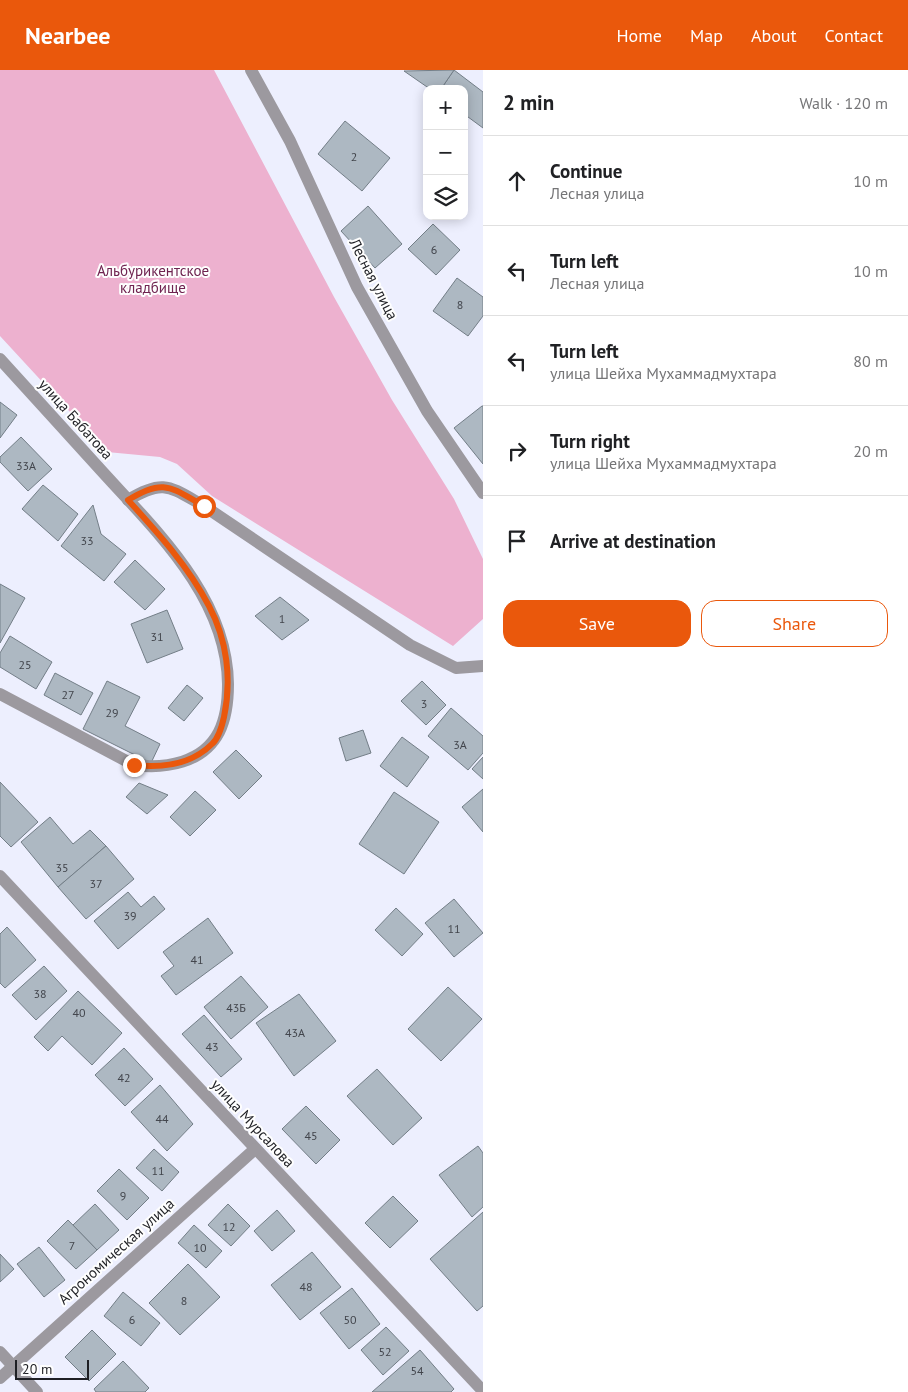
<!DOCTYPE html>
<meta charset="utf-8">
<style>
body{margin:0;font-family:"PT Sans",sans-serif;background:#f6f6f6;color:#202124}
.controls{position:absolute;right:15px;top:15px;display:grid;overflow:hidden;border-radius:10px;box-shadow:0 2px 12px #0003}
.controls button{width:45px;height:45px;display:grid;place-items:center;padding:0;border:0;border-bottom:1px solid #e0e0e0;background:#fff;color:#202124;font:25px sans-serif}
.scale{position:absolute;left:15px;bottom:12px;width:74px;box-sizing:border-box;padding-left:5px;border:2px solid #1e1f24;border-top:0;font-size:14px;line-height:18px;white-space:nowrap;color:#1e1f24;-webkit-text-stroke:4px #fefefe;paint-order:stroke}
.stop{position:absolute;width:15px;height:15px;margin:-11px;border:4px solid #ea580c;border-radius:50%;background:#fff}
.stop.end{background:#ea580c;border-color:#fff;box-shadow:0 1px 5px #0008}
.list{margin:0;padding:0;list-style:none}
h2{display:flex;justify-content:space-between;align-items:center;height:65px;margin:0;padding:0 20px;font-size:21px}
h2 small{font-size:16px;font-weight:400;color:#757577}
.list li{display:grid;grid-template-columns:32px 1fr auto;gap:15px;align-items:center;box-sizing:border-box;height:90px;padding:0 20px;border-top:1px solid #e0e0e0}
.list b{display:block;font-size:19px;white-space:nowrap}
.list p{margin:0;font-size:16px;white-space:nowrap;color:#757577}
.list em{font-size:16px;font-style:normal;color:#757577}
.actions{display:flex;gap:10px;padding:15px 20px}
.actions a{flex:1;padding:11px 0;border:1px solid #ea580c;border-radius:15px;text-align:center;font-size:18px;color:#ea580c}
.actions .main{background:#ea580c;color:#fff}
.icon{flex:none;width:28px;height:28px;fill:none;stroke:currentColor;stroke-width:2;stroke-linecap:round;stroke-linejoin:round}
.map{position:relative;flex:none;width:483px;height:1322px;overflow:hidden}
header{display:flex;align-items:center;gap:30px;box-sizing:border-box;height:70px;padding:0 25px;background:#ea580c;color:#fff}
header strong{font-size:24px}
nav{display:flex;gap:28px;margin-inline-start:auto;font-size:18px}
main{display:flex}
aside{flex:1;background:#fff}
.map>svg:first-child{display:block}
</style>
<header>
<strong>Nearbee</strong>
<nav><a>Home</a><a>Map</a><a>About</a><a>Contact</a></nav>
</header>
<main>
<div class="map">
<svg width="483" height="1322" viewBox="0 0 483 1322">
<rect width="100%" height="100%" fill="#edeffe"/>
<path fill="#edb1cf" d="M0,0H214L334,227L392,330L454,429L483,489V549L453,576L212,426L177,394L160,387L107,382L0,266Z"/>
<g fill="#adb8c2" stroke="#737e87">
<path d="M454,0L483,22V58L464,44V19H441Z"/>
<path d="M454,0L441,19H430L404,1Z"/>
<path d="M345,51L390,88L362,121L318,84Z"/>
<path d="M368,136L402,174L375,198L341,161Z"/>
<path d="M433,154L460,180L436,205L408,179Z"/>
<path d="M457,208L483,227V246L468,266L433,241Z"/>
<path d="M0,332L17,345L0,368Z"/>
<path d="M482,336H483V394L454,358Z"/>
<path d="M21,367L52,399L28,421L0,392V387Z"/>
<path d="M43,415L78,444L58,471L22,439Z"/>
<path d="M93,435L101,464L126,484L104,511L61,476Z"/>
<path d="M135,490L165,519L145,540L114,512Z"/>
<path d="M0,514L25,528L0,573Z"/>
<path d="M280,527L309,550L282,570L255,546Z"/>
<path d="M167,540L183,579L147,593L131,554Z"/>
<path d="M10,566L52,592L36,619L0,597V583Z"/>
<path d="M55,603L93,623L81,645L44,625Z"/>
<path d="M107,611L140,627L125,656L160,674L151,693L83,659Z"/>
<path d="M422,611L446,635L426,655L401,631Z"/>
<path d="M187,615L203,628L184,651L168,638Z"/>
<path d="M451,638L483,666V683L468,700L428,666Z"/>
<path d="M363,660L371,683L346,691L339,668Z"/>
<path d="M402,667L429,687L407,717L380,696Z"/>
<path d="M236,680L262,706L239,729L213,702Z"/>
<path d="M483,687V709L472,699Z"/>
<path d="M0,712L38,752L11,777L0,766Z"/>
<path d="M139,713L168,725L147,744L126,727Z"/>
<path d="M483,719V762L462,737Z"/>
<path d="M195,721L216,740L190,766L170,747Z"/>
<path d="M394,722L439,752L404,804L359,774Z"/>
<path d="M50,747L73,774L90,760L106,776L58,817L21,772Z"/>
<path d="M106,776L134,809L86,849L58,817Z"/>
<path d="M128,822L141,837L154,826L165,839L118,879L94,851Z"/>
<path d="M454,829L483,863L454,887L425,853Z"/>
<path d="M396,838L423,864L402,886L375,860Z"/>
<path d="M208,848L233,883L176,925L161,906L174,896L163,882Z"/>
<path d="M7,857L36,890L5,918L0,913V864Z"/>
<path d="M44,896L67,921L36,950L12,925Z"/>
<path d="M241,906L268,937L231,969L204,937Z"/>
<path d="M448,917L482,949L441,991L408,959Z"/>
<path d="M78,921L122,963L92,995L62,966L48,981L34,967Z"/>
<path d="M299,924L336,971L294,1006L256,953Z"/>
<path d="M204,945L242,989L221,1007L182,964Z"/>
<path d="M124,978L153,1009L125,1036L95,1005Z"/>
<path d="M377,999L422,1048L393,1075L347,1026Z"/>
<path d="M160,1015L193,1054L167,1081L131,1042Z"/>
<path d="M306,1036L340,1070L316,1094L282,1059Z"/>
<path d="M478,1076L483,1083V1137L472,1147L439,1105Z"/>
<path d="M154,1079L179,1102L162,1121L136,1098Z"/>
<path d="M119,1099L149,1128L127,1150L97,1121Z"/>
<path d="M393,1126L418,1151L390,1178L365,1153Z"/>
<path d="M95,1134L119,1160L97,1180L73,1155Z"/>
<path d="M228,1134L250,1156L231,1176L208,1155Z"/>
<path d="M277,1140L295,1161L272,1181L254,1161Z"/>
<path d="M483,1142V1236L477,1241L430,1189Z"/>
<path d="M68,1150L97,1180L76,1199L47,1171Z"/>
<path d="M194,1155L222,1181L206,1198L178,1173Z"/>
<path d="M39,1177L65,1210L44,1227L17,1194Z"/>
<path d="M312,1182L341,1217L300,1250L271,1215Z"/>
<path d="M0,1184L14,1199L0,1212Z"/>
<path d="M188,1194L220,1227L180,1265L149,1233Z"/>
<path d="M352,1218L380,1254L349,1279L320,1243Z"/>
<path d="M123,1222L160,1253L141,1276L104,1246Z"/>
<path d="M386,1257L409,1281L383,1305L361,1280Z"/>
<path d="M92,1260L116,1284L89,1311L65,1287Z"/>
<path d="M420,1280L454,1319L451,1322H372Z"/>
<path d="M123,1291L149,1318L145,1322H96L94,1319Z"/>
</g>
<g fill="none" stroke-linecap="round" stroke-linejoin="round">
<g stroke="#9c999f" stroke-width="12">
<path d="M251,0L290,71L357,217L427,341L483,423"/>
<path d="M0,289C33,325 66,362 99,398C154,459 227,526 228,614C228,629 226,648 219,662C203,693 166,699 134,695L0,624"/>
<path d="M128,430C164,408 170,417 204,436L410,575L456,598L483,596"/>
<path d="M0,806L483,1321"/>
<path d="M0,1282L37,1322"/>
<path d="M0,1308L255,1079"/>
</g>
</g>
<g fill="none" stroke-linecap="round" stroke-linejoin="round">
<path stroke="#ea580c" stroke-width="6" d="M134,695C161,698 191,695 212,674C219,668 222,656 224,647C232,609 227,570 209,536C188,496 158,463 128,430C164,408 170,417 204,436"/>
</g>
<g text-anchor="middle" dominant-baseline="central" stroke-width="4" stroke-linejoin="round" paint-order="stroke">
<g font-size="12" fill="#42454c">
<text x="354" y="86">2</text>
<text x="434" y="179">6</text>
<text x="460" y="234">8</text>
<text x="26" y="395">33А</text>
<text x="87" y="470">33</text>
<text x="282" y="548">1</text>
<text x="157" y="566">31</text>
<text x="25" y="594">25</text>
<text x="68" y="624">27</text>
<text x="424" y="633">3</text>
<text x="112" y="642">29</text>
<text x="460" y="674">3А</text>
<text x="62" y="797">35</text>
<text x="96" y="813">37</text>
<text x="130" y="845">39</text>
<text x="454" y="858">11</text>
<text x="197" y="889">41</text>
<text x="40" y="923">38</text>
<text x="236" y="937">43Б</text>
<text x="79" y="942">40</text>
<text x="295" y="962">43А</text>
<text x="212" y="976">43</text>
<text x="124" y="1007">42</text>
<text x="162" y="1048">44</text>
<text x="311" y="1065">45</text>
<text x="158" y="1100">11</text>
<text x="123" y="1125">9</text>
<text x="229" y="1156">12</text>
<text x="72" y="1175">7</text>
<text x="200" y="1177">10</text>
<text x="306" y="1216">48</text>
<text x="184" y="1230">8</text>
<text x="132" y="1249">6</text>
<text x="350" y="1249">50</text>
<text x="385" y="1281">52</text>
<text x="417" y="1300">54</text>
</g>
<g font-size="15" fill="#6f2350" stroke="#fefefe">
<text x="153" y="200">Альбурикентское<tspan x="153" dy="17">кладбище</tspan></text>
</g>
<g font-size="15" fill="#1e1f24" stroke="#fefefe">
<text transform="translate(374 209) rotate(63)">Лесная улица</text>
<text transform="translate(76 349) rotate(48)">улица Бабатова</text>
<text transform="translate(253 1053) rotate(47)">улица Мурсалова</text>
<text transform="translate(116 1181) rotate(-42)">Агрономическая улица</text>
</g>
</g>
</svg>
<div class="controls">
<button>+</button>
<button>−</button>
<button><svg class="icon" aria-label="layers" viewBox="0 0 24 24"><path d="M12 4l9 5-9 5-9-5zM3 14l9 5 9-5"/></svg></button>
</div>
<div class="scale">20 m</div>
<div class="stop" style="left:204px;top:436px"></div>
<div class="stop end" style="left:134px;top:695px"></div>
</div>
<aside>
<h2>2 min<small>Walk · 120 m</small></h2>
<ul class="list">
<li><svg class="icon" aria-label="ahead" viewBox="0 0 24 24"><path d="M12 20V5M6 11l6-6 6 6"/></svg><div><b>Continue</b><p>Лесная улица</p></div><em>10 m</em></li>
<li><svg class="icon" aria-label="left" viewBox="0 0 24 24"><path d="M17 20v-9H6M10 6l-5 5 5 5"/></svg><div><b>Turn left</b><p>Лесная улица</p></div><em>10 m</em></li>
<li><svg class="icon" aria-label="left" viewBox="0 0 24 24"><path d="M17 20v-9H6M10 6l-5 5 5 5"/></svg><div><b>Turn left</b><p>улица Шейха Мухаммадмухтара</p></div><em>80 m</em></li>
<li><svg class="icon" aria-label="right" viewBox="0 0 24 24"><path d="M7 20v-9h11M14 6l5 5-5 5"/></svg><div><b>Turn right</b><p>улица Шейха Мухаммадмухтара</p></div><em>20 m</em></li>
<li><svg class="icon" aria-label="arrive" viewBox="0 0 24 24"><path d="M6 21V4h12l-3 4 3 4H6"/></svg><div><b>Arrive at destination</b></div></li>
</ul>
<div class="actions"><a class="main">Save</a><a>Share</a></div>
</aside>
</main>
